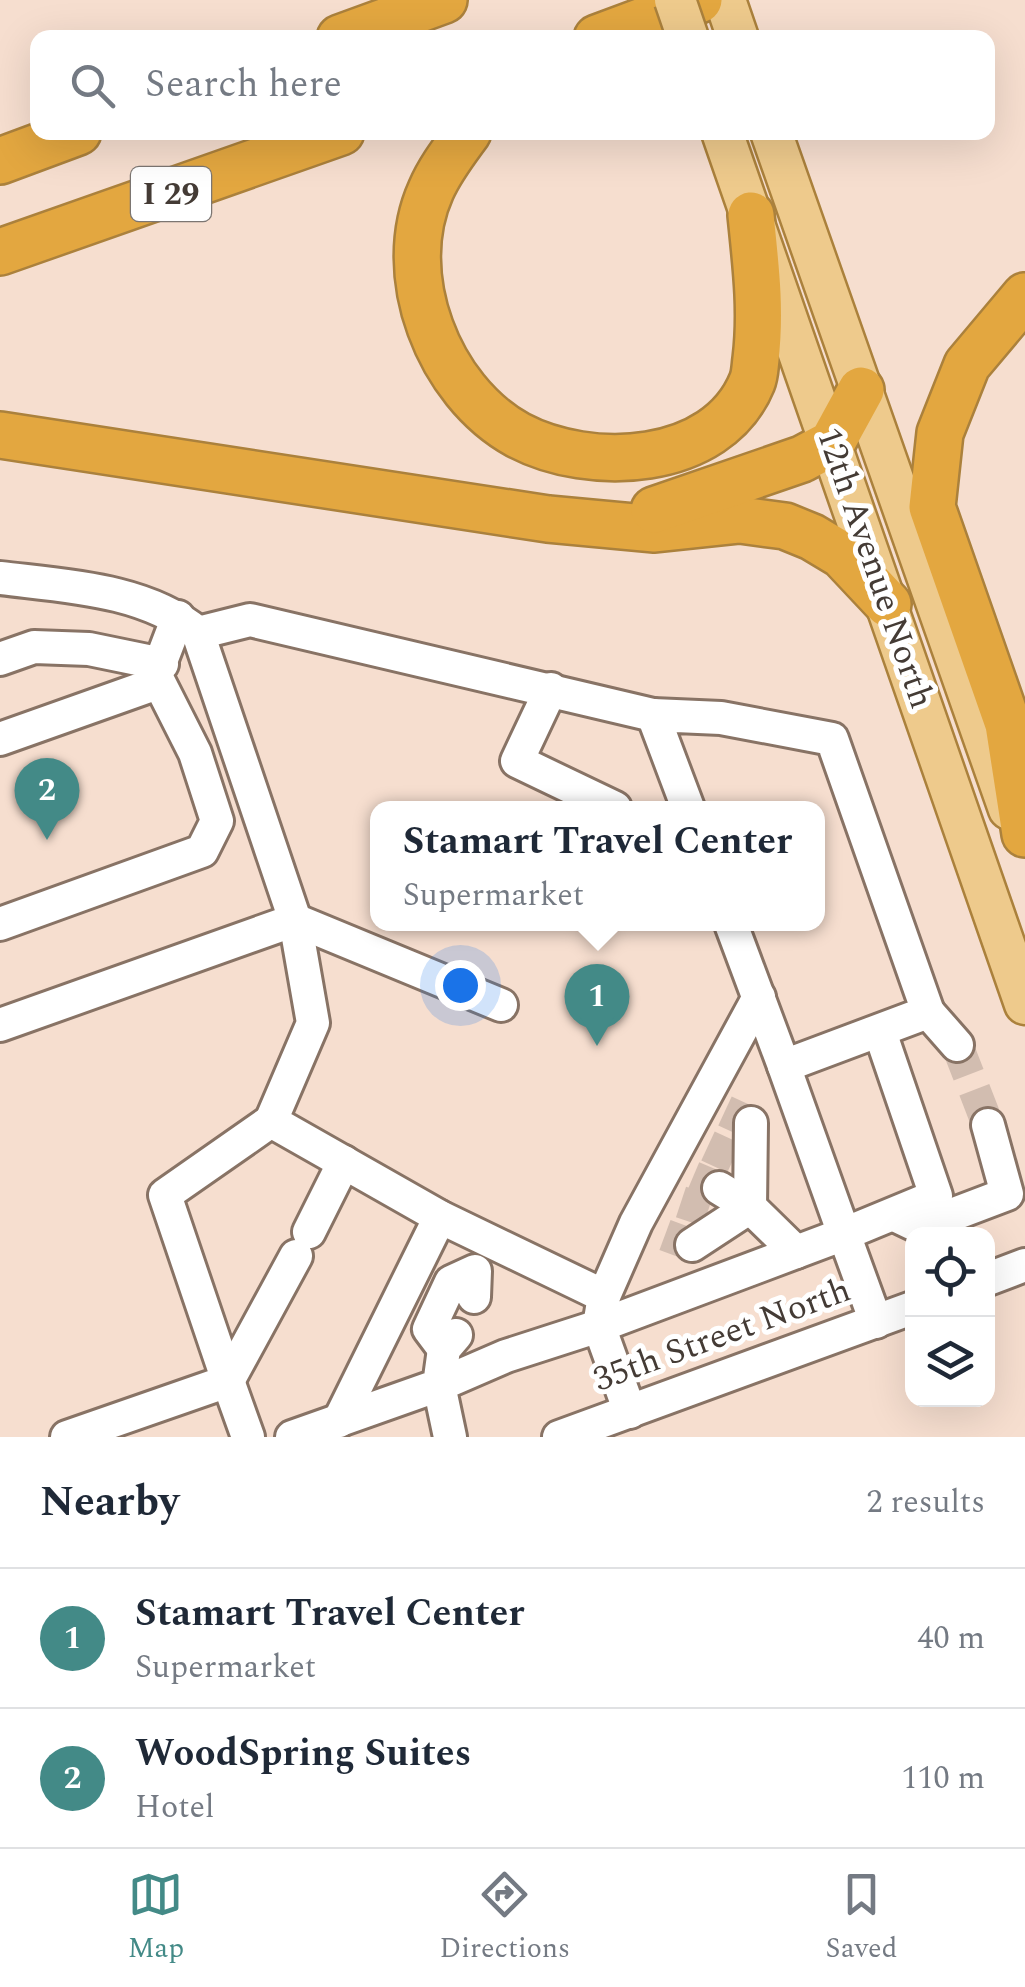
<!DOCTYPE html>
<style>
body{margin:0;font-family:Spectral,serif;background:#f6f6f7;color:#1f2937}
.controls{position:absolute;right:30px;bottom:30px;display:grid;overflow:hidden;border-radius:20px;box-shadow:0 10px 40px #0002}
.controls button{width:90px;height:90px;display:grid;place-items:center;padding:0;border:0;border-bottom:2px solid #e0e1e3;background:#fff;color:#1f2937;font:50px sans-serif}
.you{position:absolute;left:460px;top:985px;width:35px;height:35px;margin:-25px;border:8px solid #fff;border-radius:50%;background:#1a73e8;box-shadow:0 0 0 15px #1a73e833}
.badge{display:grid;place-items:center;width:65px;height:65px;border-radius:50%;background:#438a87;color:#fff;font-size:32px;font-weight:700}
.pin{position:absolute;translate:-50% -82px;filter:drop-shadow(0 2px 5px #0008)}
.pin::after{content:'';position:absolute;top:52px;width:35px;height:30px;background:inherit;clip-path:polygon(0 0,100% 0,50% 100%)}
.popup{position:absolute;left:370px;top:801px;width:455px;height:130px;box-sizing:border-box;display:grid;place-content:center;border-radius:20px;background:#fff;filter:drop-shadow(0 2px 8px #0005);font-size:32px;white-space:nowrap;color:#747a83}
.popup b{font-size:38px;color:#1f2937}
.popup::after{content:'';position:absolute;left:50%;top:100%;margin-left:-20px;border:20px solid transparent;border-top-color:#fff}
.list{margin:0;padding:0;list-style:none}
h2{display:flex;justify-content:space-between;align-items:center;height:130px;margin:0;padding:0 40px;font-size:42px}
h2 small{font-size:32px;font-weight:400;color:#747a83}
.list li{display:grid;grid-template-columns:65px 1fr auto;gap:30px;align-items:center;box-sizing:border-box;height:140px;padding:0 40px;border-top:2px solid #e0e1e3}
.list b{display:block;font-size:38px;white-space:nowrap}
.list p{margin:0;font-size:32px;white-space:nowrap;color:#747a83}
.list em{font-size:32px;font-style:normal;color:#747a83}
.icon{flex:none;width:55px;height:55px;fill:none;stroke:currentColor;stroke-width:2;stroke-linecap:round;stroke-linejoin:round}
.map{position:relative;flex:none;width:1025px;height:1437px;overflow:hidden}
.search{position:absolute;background:#fff;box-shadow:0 10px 40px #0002;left:30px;right:30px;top:30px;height:110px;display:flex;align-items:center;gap:25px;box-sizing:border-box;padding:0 35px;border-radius:20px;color:#747a83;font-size:38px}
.sheet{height:410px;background:#fff}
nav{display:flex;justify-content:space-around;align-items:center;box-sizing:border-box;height:140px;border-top:2px solid #e0e1e3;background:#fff;font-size:28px;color:#747a83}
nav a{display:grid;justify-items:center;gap:5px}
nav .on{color:#438a87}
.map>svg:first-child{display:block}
</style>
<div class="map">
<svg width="1025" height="1437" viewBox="0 0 1025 1437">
<rect width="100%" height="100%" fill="#f6decf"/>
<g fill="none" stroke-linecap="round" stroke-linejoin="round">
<g stroke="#d2bdb0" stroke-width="32" stroke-dasharray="32 16" stroke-linecap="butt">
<path d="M957,1045L988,1125"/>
<path d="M725,1111L751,1123"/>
<path d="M708,1146L734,1158"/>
<path d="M693,1177L719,1188"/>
<path d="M681,1202L708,1211"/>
<path d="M665,1235L692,1245"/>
</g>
<defs>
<g id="minor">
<path d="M0,578C65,586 145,589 198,633L295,920L313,1023L271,1121L440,1217L604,1296"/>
<path d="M198,633L250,620L653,715"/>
<path d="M0,659L34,647L89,649L162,664"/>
<path d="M551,689L517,761L615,808"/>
<path d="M0,739L152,685L178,617"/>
<path d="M688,808L653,715L721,718L832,739L928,1012L784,1066L731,924"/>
<path d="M0,924L202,851L217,821L195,753L156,676"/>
<path d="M928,1012L957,1045"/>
<path d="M0,1025L295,920L501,1005"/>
<path d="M784,1066L844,1234L936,1196L880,1032"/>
<path d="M751,1123L750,1207L796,1252"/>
<path d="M719,1188L750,1207"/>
<path d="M897,1216L920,1227L1007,1194L988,1125"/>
<path d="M309,1232L344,1162"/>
<path d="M692,1245L750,1207"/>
<path d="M988,1279L1025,1265"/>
<path d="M444,1349L429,1329L451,1282L475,1271L474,1297"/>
<path d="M228,1381L165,1195L271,1121"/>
<path d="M228,1381L296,1256"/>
<path d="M630,1412L599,1326L604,1296L636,1223L759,997"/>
<path d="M339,1421L440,1217"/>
<path d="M67,1437L228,1381L248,1437"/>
<path d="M292,1437L439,1385L444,1349L456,1335"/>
<path d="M450,1437L439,1385L506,1356L599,1326L844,1234L876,1322"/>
<path d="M559,1437L912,1308"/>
</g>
<g id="major">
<path d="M725,0L738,38"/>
<path d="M722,132L1025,1004"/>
<path d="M771,132L1009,809"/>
</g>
<g id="highway">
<path d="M340,38L444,0"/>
<path d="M597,38L699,0"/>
<path d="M468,132C455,150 440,169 431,190C393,274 438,391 518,435C589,473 717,468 752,382C755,375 755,366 756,359C762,310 756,264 751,215"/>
<path d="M0,161L78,132"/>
<path d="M0,252L341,132"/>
<path d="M1025,296L967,365L940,433L932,507L1008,724L1025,834"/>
<path d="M0,435L548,519L655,529L740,520L785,526L812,537L842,555L888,604"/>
<path d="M654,510L802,459L832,443L861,390"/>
</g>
</defs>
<use href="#minor" stroke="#887365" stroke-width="38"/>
<use href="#major" stroke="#ab813c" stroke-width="45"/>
<use href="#highway" stroke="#ab813c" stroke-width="50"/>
<use href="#minor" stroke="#fff" stroke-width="32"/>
<use href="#major" stroke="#eeca8c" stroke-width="40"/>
<use href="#highway" stroke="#e3a740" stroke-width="45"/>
<defs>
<path id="major-bridge" d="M675,0L688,38"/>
</defs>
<use href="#major-bridge" stroke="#ab813c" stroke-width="45" stroke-linecap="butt"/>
<use href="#major-bridge" stroke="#eeca8c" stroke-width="40"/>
</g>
<g text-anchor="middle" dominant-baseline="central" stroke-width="10" stroke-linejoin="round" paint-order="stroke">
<rect fill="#fff" stroke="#7c7672" stroke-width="2.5" x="131" y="167" width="80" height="54" rx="8"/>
<g font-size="32" font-weight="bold" fill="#443b35">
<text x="171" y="194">I 29</text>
</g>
<g font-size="35" fill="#443b35" stroke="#fff">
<text transform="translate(875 568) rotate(71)">12th Avenue North</text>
<text transform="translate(722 1335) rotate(-20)">35th Street North</text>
</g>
</g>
</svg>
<div class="controls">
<button><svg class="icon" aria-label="locate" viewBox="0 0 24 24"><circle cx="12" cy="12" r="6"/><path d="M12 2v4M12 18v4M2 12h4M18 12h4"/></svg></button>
<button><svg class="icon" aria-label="layers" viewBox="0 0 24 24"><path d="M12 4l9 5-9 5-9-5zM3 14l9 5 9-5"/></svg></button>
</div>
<div class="you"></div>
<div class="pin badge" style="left:597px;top:1046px">1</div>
<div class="popup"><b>Stamart Travel Center</b>Supermarket</div>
<div class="pin badge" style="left:47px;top:840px">2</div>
<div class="search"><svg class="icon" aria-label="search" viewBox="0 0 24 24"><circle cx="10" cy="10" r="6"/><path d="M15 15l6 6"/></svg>Search here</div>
</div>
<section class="sheet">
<h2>Nearby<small>2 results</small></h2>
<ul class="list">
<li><span class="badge">1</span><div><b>Stamart Travel Center</b><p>Supermarket</p></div><em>40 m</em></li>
<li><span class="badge">2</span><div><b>WoodSpring Suites</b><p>Hotel</p></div><em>110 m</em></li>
</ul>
</section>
<nav>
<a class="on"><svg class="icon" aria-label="map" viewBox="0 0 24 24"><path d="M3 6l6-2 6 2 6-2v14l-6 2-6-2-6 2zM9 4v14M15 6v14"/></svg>Map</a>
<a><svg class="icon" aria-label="directions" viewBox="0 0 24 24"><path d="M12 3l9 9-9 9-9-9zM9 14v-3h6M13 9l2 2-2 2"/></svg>Directions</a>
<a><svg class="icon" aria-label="saved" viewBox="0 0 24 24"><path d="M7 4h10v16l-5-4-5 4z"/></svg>Saved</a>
</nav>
